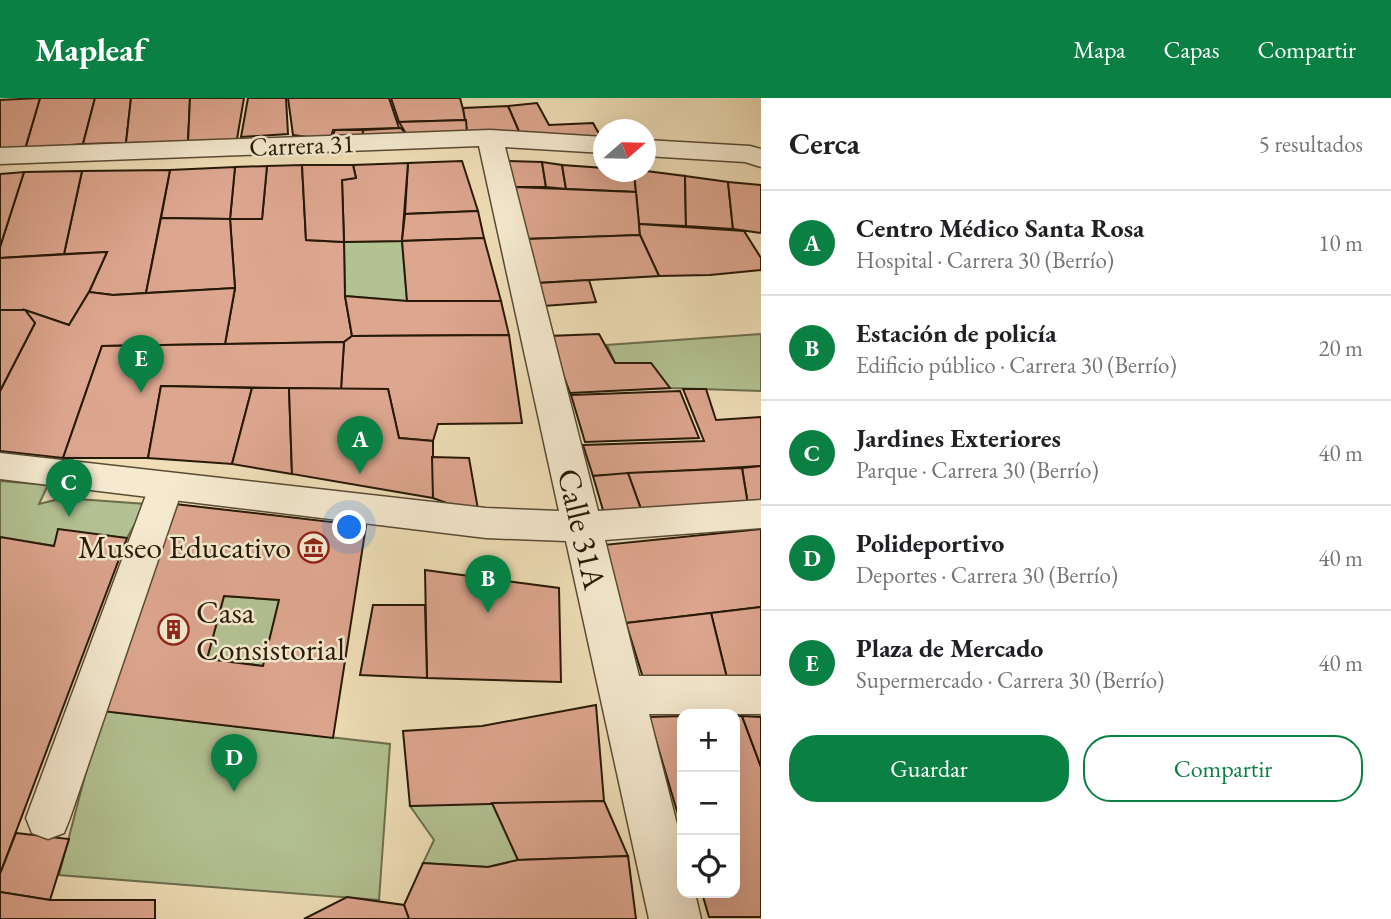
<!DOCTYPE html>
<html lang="es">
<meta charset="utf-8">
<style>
body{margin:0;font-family:"EB Garamond",serif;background:#f2f2f2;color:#202124}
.controls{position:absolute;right:21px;bottom:21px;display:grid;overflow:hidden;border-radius:14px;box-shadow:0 7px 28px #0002}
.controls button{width:63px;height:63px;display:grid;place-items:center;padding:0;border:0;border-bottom:2px solid #e0e0e0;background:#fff;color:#202124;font:35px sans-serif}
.compass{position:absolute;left:593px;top:21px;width:63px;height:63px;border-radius:50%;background:#fff;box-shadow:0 7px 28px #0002;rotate:70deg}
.you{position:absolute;left:350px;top:430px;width:24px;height:24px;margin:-18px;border:5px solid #fff;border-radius:50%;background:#1a73e8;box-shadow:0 0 0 10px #1a73e833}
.badge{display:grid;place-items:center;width:46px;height:46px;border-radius:50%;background:#0b8043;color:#fff;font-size:23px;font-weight:700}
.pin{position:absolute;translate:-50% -58px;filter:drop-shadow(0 2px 4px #0008)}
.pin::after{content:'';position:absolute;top:37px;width:24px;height:21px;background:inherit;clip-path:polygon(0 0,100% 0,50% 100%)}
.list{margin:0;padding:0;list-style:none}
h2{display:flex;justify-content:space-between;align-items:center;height:91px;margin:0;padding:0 28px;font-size:30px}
h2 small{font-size:23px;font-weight:400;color:#757577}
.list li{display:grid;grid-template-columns:46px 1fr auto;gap:21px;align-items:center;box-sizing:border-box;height:105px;padding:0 28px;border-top:2px solid #e0e0e0}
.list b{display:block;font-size:26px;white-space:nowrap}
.list p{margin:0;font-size:23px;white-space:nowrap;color:#757577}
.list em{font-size:23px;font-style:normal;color:#757577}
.actions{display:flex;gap:14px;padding:21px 28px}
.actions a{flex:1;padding:16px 0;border:2px solid #0b8043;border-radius:28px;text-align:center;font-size:24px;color:#0b8043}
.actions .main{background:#0b8043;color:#fff}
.icon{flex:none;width:38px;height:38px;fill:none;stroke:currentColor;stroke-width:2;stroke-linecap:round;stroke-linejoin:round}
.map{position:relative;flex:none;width:761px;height:821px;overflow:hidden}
header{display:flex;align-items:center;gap:42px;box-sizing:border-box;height:98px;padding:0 35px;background:#0b8043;color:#fff}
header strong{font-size:33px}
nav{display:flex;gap:38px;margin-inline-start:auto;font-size:24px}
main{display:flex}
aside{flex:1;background:#fff}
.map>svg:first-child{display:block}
</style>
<header>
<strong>Mapleaf</strong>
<nav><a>Mapa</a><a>Capas</a><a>Compartir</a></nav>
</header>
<main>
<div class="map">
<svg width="761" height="821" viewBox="0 0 761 821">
<rect width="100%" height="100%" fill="#efdeb7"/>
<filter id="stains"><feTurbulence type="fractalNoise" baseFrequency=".00286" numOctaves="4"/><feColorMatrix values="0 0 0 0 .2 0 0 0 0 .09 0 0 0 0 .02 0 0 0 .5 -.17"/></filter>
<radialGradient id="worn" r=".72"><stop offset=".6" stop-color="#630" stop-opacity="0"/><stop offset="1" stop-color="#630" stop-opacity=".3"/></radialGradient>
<g fill="#b3c293" stroke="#6d6e4d" stroke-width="2">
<path d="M402,143L407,203L345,198L344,144Z"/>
<path d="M761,236V293L670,290L651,266L615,265L607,247Z"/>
<path d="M0,383L48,387L39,406L63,400L146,406L127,440L59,432L54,448L0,439Z"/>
<path d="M224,498L279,502L263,568L207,561Z"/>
<path d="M102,613L390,646L379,802L59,777Z"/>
<path d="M492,705L518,762L488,769L423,765L434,742L410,708Z"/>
</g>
<g fill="#dda68f" stroke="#271907" stroke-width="2" fill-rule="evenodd">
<path d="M40,0H95L83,46L25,51Z"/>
<path d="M40,0L25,51L0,54V2Z"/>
<path d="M95,0H131L126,45L83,46Z"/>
<path d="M131,0H190L188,44L126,45Z"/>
<path d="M190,0H244L237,41L188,44Z"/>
<path d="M248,0H286L288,36L241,39Z"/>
<path d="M288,0H389L399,30L333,32L330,42L293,37Z"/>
<path d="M391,0H460L466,22L399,24Z"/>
<path d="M537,5L549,27L593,25L602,41L520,36L508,8Z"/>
<path d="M508,8L520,36L467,35L463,10Z"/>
<path d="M466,22L467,35L408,39L399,24Z"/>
<path d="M401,30L408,39L362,41L363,32Z"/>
<path d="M335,32H363L362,41L331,42Z"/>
<path d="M462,63L478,113L405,116L408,65Z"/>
<path d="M504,63L542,64L546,89H515Z"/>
<path d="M542,64L562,67L566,91L546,89Z"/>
<path d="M408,65L402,143L344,144L342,82L356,80L353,67Z"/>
<path d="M302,67L306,142L344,144L345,198L352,238L344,244L225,246L235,190L230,121H262L267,68Z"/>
<path d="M302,67H353L356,80L342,82L344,144L306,142Z"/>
<path d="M562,67L604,70V74H634L636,94L566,91Z"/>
<path d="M267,68L262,121H230L235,69Z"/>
<path d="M235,69L230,121L161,120L170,72Z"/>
<path d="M170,72L146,195L113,197L89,194L107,154L64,156L82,73Z"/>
<path d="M82,73L64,156L0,160V149L24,74Z"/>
<path d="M646,73L685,78L686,128L639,126L634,74Z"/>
<path d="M24,74L0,149V76Z"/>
<path d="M685,78L728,84L733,131L686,128Z"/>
<path d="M728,84L761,87V135L733,131Z"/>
<path d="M515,89L636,94L640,137L526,141Z"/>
<path d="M478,113L484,140L402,143L405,116Z"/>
<path d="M161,120L230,121L235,190L146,195Z"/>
<path d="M639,126L744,133L761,160V172L710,177L659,178L640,137Z"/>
<path d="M640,137L659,178L538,185L526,141Z"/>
<path d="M484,140L501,203H407L402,143Z"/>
<path d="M107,154L89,194L69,227L25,212H0V160Z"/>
<path d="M589,182L596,204L544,208L538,185Z"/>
<path d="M235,190L225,246L102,248L63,360L0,353V293L35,225L25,212L69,227L89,194L113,197Z"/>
<path d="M345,198L407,203H501L509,237L352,238Z"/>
<path d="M0,212H25L35,225L0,293Z"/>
<path d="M599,236L615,265H651L670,290L570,295L549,238Z"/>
<path d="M509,237L522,325L438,326L433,343L399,340L388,291H341L344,244L352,238Z"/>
<path d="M344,244L341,291L161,288L148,360H63L102,248Z"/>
<path d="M161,288L252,290L232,366L148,360Z"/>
<path d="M252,290H289L292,376L232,366Z"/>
<path d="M289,290L388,291L399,340L433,343V400L292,376Z"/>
<path d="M683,291H706L716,322L761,319V368L593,378L583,347L704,343Z"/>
<path d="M680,293L699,340L585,344L571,297Z"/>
<path d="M432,359L469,360L479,417L433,400Z"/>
<path d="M761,368V407H748L742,370Z"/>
<path d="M742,370L748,407L642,414L628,375Z"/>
<path d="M628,375L642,414L605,419L593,378Z"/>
<path d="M175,406L366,428L333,640L102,613ZM224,498L279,502L263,568L207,561Z"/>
<path d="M58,431L127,440L0,776V439L54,448Z"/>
<path d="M761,431V509L626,525L603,447Z"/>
<path d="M425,472L559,490L561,584L427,580Z"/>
<path d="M373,507H425L427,580L360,577Z"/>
<path d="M761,509V578L727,580L711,515Z"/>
<path d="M711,515L727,580L644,583L626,525Z"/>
<path d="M596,607L604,703L410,708L403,633L482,628Z"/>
<path d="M682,618V730L649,619Z"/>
<path d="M735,618H742L761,669V819H709L702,795H735Z"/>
<path d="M742,618L761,619V669Z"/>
<path d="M604,703L628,758L518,762L492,705Z"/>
<path d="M16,735L69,741L50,802L0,794V776Z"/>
<path d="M628,758L636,821H409L404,807L423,765L488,769L518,762Z"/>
<path d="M0,794L50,802H155V821H0Z"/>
<path d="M347,799L404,807L409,821H304Z"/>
</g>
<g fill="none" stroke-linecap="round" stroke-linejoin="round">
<defs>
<path id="pedestrian" d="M166,376L178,380L183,389L70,720L64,735L48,741L32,735L26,720L149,389L154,380Z"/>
<g id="minor">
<path d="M490,32L604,39V55L505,49L598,413L761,402V430L605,442L639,578H761V616H649L682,746V795H695L701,821H649L566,443L486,440L0,381V355L486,410L559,413L479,48L0,66V50Z"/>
<path d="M646,42L750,48L761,51V69L745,64L646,58Z"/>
</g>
</defs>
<use href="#pedestrian" stroke="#594a33" stroke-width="3"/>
<use href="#minor" stroke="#594a33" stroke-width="3"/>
<use href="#pedestrian" fill="#f5ead0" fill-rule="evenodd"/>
<use href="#minor" fill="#f5ead0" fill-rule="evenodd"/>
</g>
<defs>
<symbol id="museum-ring" viewBox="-11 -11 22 22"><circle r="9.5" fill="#f5ead0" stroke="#8f2418" stroke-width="1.5"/><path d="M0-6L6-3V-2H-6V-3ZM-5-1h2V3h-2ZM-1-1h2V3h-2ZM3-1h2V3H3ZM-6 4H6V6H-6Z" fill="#8f2418"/></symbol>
<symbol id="building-ring" viewBox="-11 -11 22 22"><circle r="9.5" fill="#f5ead0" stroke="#8f2418" stroke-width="1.5"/><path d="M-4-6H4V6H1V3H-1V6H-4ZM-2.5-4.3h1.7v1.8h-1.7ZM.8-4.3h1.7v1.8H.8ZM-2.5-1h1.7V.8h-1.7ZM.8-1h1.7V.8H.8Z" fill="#8f2418"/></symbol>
</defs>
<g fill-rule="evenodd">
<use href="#museum-ring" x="296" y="432" width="35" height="35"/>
<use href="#building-ring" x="156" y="514" width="35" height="35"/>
</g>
<g text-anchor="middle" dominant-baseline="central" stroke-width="5" stroke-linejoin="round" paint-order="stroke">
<g font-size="26" fill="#271907" stroke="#f5ead0">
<text transform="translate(302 47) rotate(-2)">Carrera 31</text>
</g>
<g font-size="32" fill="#271907" stroke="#f5ead0">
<text transform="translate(582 431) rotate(77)">Calle 31A</text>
</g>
<g font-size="32" fill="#271907" stroke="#f5ead0" text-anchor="end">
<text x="291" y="449">Museo Educativo</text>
<text x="196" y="514" text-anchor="start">Casa<tspan x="196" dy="37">Consistorial</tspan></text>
</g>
</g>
<rect width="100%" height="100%" filter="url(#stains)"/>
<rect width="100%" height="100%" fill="url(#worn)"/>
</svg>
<div class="controls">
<button>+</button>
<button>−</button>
<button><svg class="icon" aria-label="locate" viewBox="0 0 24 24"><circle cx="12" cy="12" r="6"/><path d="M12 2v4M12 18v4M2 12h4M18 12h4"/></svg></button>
</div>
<svg class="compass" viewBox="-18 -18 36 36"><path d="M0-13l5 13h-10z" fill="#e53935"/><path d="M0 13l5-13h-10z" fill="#757577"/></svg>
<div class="you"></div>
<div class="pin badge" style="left:360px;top:376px">A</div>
<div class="pin badge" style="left:488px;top:515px">B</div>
<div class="pin badge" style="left:69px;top:419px">C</div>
<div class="pin badge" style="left:234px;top:694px">D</div>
<div class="pin badge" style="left:141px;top:295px">E</div>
</div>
<aside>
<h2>Cerca<small>5 resultados</small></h2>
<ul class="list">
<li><span class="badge">A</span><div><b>Centro Médico Santa Rosa</b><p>Hospital · Carrera 30 (Berrío)</p></div><em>10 m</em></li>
<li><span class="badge">B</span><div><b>Estación de policía</b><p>Edificio público · Carrera 30 (Berrío)</p></div><em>20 m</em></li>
<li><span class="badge">C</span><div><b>Jardines Exteriores</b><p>Parque · Carrera 30 (Berrío)</p></div><em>40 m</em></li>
<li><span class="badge">D</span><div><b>Polideportivo</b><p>Deportes · Carrera 30 (Berrío)</p></div><em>40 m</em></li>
<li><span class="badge">E</span><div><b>Plaza de Mercado</b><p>Supermercado · Carrera 30 (Berrío)</p></div><em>40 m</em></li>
</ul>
<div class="actions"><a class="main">Guardar</a><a>Compartir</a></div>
</aside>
</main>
